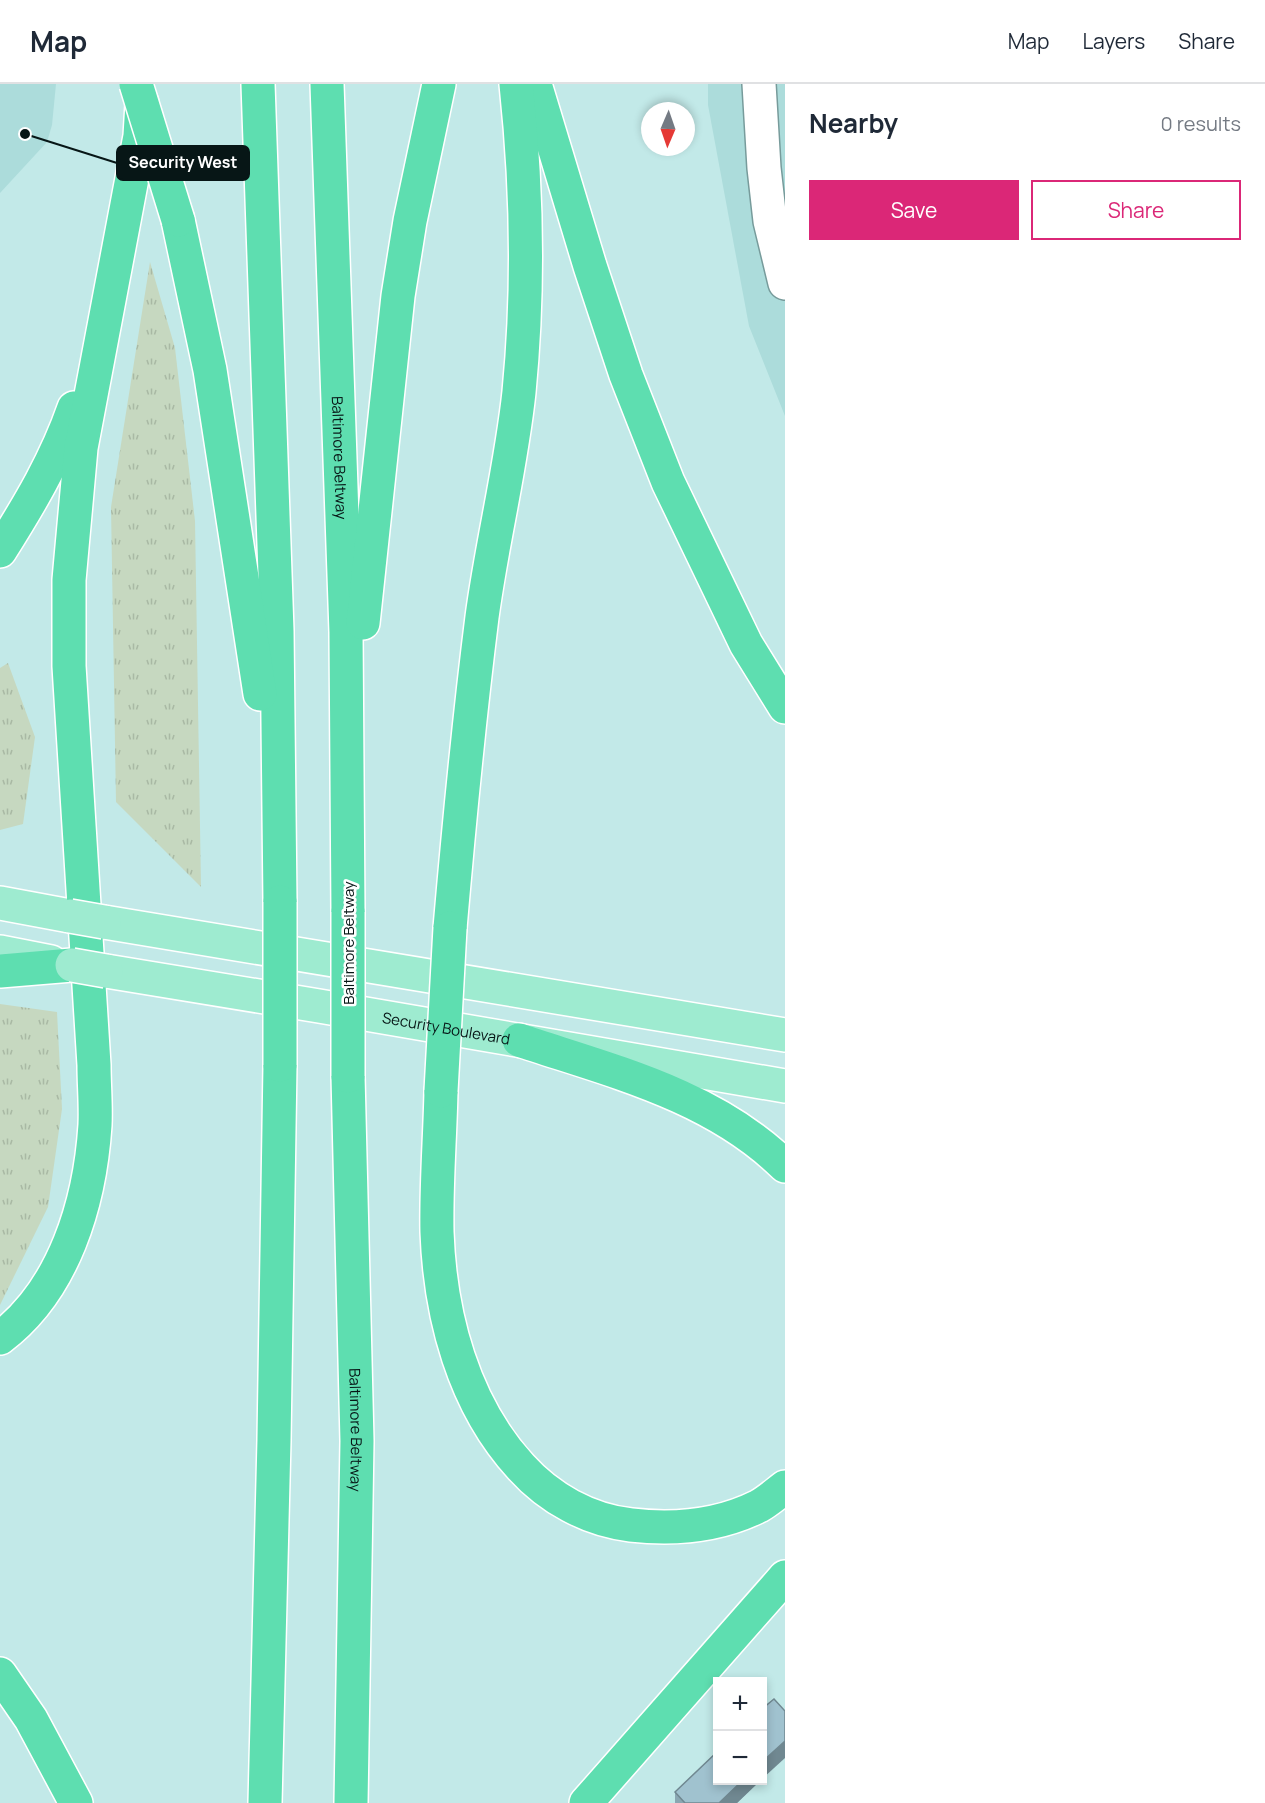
<!DOCTYPE html>
<meta charset="utf-8">
<style>
body{margin:0;font-family:Manrope,sans-serif;background:#f6f6f7;color:#1f2937}
.controls{position:absolute;right:18px;bottom:18px;display:grid;overflow:hidden;border-radius:0px;box-shadow:0 3px 9px #0003}
.controls button{width:54px;height:54px;display:grid;place-items:center;padding:0;border:0;border-bottom:2px solid #e0e1e3;background:#fff;color:#1f2937;font:30px sans-serif}
.compass{position:absolute;left:641px;top:18px;width:54px;height:54px;border-radius:50%;background:#fff;box-shadow:0 3px 9px #0003;rotate:182deg}
.list{margin:0;padding:0;list-style:none}
h2{display:flex;justify-content:space-between;align-items:center;height:78px;margin:0;padding:0 24px;font-size:26px}
h2 small{font-size:20px;font-weight:400;color:#747a83}
.actions{display:flex;gap:12px;padding:18px 24px}
.actions a{flex:1;padding:14px 0;border:2px solid #db2777;border-radius:0px;text-align:center;font-size:21px;color:#db2777}
.actions .main{background:#db2777;color:#fff}
.map{position:relative;flex:none;width:785px;height:1719px;overflow:hidden}
header{display:flex;align-items:center;gap:36px;box-sizing:border-box;height:84px;padding:0 30px;background:#fff;border-bottom:2px solid #e0e1e3}
header strong{font-size:28px}
nav{display:flex;gap:33px;margin-inline-start:auto;font-size:21px}
main{display:flex}
aside{flex:1;background:#fff}
.map>svg:first-child{display:block}
</style>
<header>
<strong>Map</strong>
<nav><a>Map</a><a>Layers</a><a>Share</a></nav>
</header>
<main>
<div class="map">
<svg width="785" height="1719" viewBox="0 0 785 1719">
<defs>
<pattern id="grass-tufts" width="24" height="20" patternUnits="userSpaceOnUse" patternTransform="scale(1.5)"><rect width="24" height="20" fill="#c6d8c0"/><path d="M3 7l-1-3M5 7V3M7 7l1-3M15 17l-1-3M17 17v-4M19 17l1-3" fill="none" stroke="#a9b9a4"/></pattern>
</defs>
<rect width="100%" height="100%" fill="#c2e9e8"/>
<g fill="#acdcdb">
<path d="M0,0H56L52,41L47,58L0,109Z"/>
<path d="M708,0H785V332L749,242L708,21Z"/>
</g>
<g fill="url(#grass-tufts)">
<path d="M150,178L175,264L195,437L201,803L116,718L111,423Z"/>
<path d="M8,579L35,653L23,740L0,746V584Z"/>
<path d="M0,920L57,928L62,1025L48,1123L0,1221Z"/>
</g>
<g fill="none" stroke-linecap="round" stroke-linejoin="round">
<defs>
<path id="minor" d="M759,0L764,84L770,137L785,199"/>
<g id="major">
<path d="M0,819L70,832"/>
<path d="M104,838L785,951"/>
<path d="M0,868L51,878"/>
<path id="s1" d="M106,887L319,922L785,1002"/>
</g>
<g id="highway">
<path d="M258,0L277,547L280,818"/>
<path id="s2" d="M327,0L346,548L348,828"/>
<path d="M535,0L590,182L626,291L668,398L746,560L785,623"/>
<path d="M178,136L210,286L260,610"/>
<path d="M0,467C29,421 56,376 74,324"/>
<path d="M363,539L398,212L410,137L439,0"/>
<path d="M450,844C459,740 469,636 482,533C492,458 511,384 519,308C529,206 527,102 516,0"/>
<path d="M0,887L72,881"/>
<path d="M519,956C612,987 713,1011 785,1082"/>
<path id="s3" d="M348,992L357,1357L351,1719"/>
<path d="M441,1007C440,1054 436,1101 437,1148C440,1231 463,1320 521,1383C549,1414 588,1436 631,1441C675,1446 719,1442 759,1422C768,1417 777,1409 785,1403"/>
<path d="M0,1254C64,1206 90,1119 95,1041C96,1021 94,1001 94,981L69,582V496L81,364L140,52L142,19"/>
<path d="M0,1590L31,1635L76,1719"/>
<path d="M265,1719L274,1356L280,981"/>
<path d="M586,1719L785,1493"/>
</g>
</defs>
<use href="#minor" stroke="#779b9b" stroke-width="36"/>
<use href="#major" stroke="#fff" stroke-width="36"/>
<use href="#highway" stroke="#fff" stroke-width="36"/>
<use href="#minor" stroke="#fff" stroke-width="33"/>
<use href="#major" stroke="#9eebd0" stroke-width="33"/>
<use href="#highway" stroke="#5edeb0" stroke-width="33"/>
<defs>
<g id="major-bridge">
<path d="M70,832L104,838"/>
<path d="M72,881L106,887"/>
</g>
<g id="highway-bridge">
<path d="M136,0L178,136"/>
<path d="M280,981V818"/>
<path d="M348,992V828"/>
<path d="M441,1007L450,844"/>
</g>
</defs>
<use href="#major-bridge" stroke="#fff" stroke-width="36" stroke-linecap="butt"/>
<use href="#highway-bridge" stroke="#fff" stroke-width="36" stroke-linecap="butt"/>
<use href="#major-bridge" stroke="#9eebd0" stroke-width="33"/>
<use href="#highway-bridge" stroke="#5edeb0" stroke-width="33"/>
</g>
<path fill="#8aa7b2" d="M717,1696H761L737,1719H675V1708Z"/>
<g fill="#708891">
<path d="M785,1657V1674L762,1695V1678Z"/>
<path d="M743,1696H761L737,1719H719Z"/>
</g>
<g fill="#a0c2cf" stroke="#708891" stroke-width="1.5">
<path d="M774,1615L785,1627V1657L762,1678V1625Z"/>
<path d="M717,1668V1696H743L719,1719H685L675,1708Z"/>
</g>
<g text-anchor="middle" dominant-baseline="central" stroke-width="5" stroke-linejoin="round" paint-order="stroke">
<g font-size="15" fill="#071616" stroke="#fff">
<text stroke="none"><textPath href="#s2" startOffset="374">Baltimore Beltway</textPath></text>
<text transform="translate(348 859) rotate(-90)">Baltimore Beltway</text>
<text stroke="none"><textPath href="#s1" startOffset="345">Security Boulevard</textPath></text>
<text stroke="none"><textPath href="#s3" startOffset="354">Baltimore Beltway</textPath></text>
</g>
</g>
<path fill="none" stroke="#071616" stroke-width="2" d="M25 50L117 79"/>
<circle fill="#071616" stroke="#fff" stroke-width="2" cx="25" cy="50" r="6"/>
<rect fill="#071616" stroke="#071616" stroke-width="2" x="117" y="62" width="132" height="34" rx="6"/>
<g font-size="16" text-anchor="middle" font-weight="bold" fill="#fff">
<text x="183" y="84">Security West</text>
</g>
</svg>
<div class="controls">
<button>+</button>
<button>−</button>
</div>
<svg class="compass" viewBox="-18 -18 36 36"><path d="M0-13l5 13h-10z" fill="#e53935"/><path d="M0 13l5-13h-10z" fill="#747a83"/></svg>
</div>
<aside>
<h2>Nearby<small>0 results</small></h2>
<ul class="list">
</ul>
<div class="actions"><a class="main">Save</a><a>Share</a></div>
</aside>
</main>
